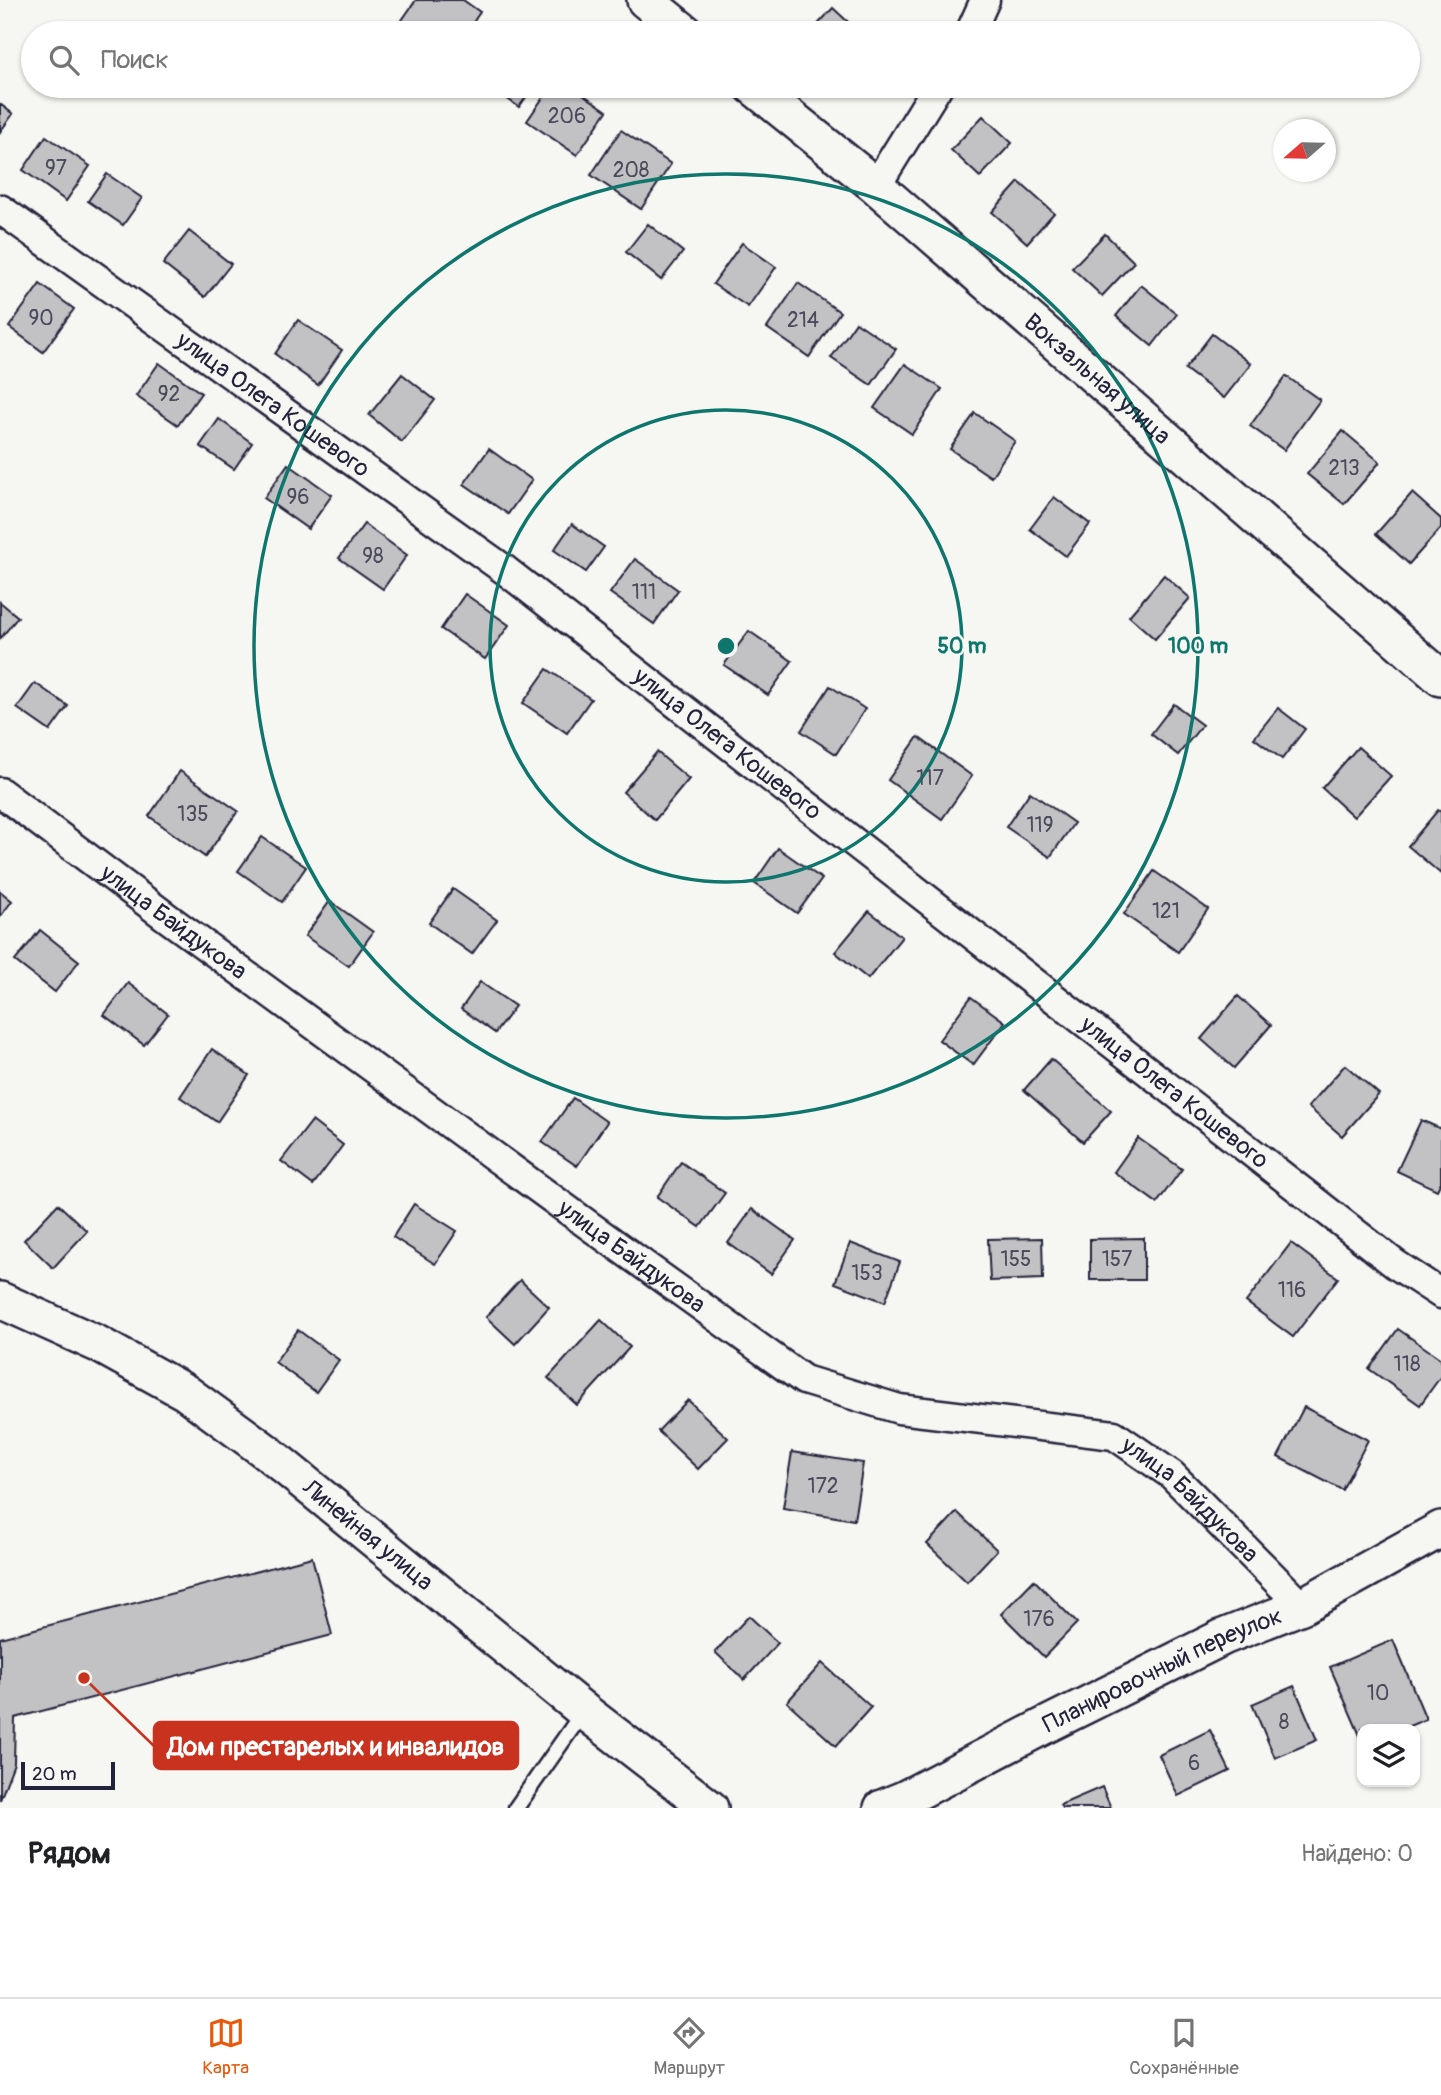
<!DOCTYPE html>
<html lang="ru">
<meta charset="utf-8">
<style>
body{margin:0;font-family:Pangolin,sans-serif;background:#f2f2f2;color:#202124}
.controls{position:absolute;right:21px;bottom:21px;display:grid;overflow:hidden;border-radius:14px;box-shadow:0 2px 5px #0004}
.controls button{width:63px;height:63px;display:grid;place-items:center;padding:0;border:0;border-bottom:2px solid #e0e0e0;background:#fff;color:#202124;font:35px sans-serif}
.compass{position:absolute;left:1273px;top:119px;width:63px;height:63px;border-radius:50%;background:#fff;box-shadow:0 2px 5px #0004;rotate:250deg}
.scale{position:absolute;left:21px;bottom:18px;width:94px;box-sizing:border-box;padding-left:7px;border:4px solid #22223b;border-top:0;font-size:19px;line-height:24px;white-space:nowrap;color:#22223b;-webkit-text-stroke:5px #f6f6f2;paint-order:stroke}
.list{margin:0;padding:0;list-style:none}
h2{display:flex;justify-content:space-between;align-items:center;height:91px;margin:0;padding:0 28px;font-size:30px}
h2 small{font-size:23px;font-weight:400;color:#757577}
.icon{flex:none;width:38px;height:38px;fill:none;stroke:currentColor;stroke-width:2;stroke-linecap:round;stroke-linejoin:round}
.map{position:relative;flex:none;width:1441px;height:1808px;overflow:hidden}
.search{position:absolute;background:#fff;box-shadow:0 2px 5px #0004;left:21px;right:21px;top:21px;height:77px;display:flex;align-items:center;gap:18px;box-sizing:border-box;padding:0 24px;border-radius:38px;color:#757577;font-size:26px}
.sheet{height:189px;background:#fff}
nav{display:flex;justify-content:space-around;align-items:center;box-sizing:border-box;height:98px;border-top:2px solid #e0e0e0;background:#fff;font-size:19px;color:#757577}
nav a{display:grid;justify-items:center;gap:4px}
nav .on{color:#ea580c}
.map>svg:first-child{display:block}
</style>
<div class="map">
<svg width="1441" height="1808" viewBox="0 0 1441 1808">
<rect width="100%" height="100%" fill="#f6f6f2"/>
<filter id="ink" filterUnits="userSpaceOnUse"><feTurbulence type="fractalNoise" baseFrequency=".0143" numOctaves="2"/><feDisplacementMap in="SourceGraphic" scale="14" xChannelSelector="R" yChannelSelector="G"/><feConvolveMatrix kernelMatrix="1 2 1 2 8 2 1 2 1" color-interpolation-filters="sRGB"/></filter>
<g filter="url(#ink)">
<g fill="#c2c2c4" stroke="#22223b" stroke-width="2">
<path d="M416,0H463L480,12L466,33H416L400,23Z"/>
<path d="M833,8L860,33H810Z"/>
<path d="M489,86H534L519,107Z"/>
<path d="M551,86H571L607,111L577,155L527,121Z"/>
<path d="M0,104L13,114L0,132Z"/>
<path d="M983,116L1012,143L980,177L951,150Z"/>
<path d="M621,130L671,164L641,209L591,175Z"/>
<path d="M46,136L90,166L66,201L23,170Z"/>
<path d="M107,174L142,198L123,225L88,201Z"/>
<path d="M1019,182L1054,213L1027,243L992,212Z"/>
<path d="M648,224L683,252L661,280L626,252Z"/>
<path d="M189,231L231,264L205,297L163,264Z"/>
<path d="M1105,234L1134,262L1102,296L1072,268Z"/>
<path d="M742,243L776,267L748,307L713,284Z"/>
<path d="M798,283L840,312L809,357L767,328Z"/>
<path d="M40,284L74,309L43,352L9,327Z"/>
<path d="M1141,285L1177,314L1152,346L1116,316Z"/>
<path d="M298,320L342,350L318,385L275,354Z"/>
<path d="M856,322L896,349L871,385L831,358Z"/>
<path d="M1212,334L1251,364L1224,398L1185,369Z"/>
<path d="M159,363L201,393L178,425L136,396Z"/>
<path d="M905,364L942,389L912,434L874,408Z"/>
<path d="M402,374L435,400L402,442L369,415Z"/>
<path d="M1286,376L1320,400L1284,450L1250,426Z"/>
<path d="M975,413L1015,441L991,477L950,449Z"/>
<path d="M219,419L252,443L234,469L200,446Z"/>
<path d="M1343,431L1380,462L1344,504L1307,474Z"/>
<path d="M489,449L532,480L508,514L464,484Z"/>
<path d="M288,464L332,495L308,529L264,498Z"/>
<path d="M1412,493L1441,519V528L1409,564L1376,534Z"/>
<path d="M1054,497L1090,524L1066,556L1030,529Z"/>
<path d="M364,524L407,555L383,589L339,558Z"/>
<path d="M572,524L604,547L586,572L554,550Z"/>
<path d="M635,559L678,590L654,624L610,593Z"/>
<path d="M1164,575L1190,598L1155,639L1129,616Z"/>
<path d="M465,594L509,625L485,659L441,629Z"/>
<path d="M0,602L18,617L0,639Z"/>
<path d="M749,631L792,661L768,695L724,665Z"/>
<path d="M547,669L591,699L567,733L523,703Z"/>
<path d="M35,683L68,706L50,731L17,708Z"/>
<path d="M830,686L865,709L836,754L801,731Z"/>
<path d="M1174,704L1202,725L1178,755L1151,734Z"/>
<path d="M1278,708L1305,729L1282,759L1254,738Z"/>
<path d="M918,737L972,776L942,819L888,780Z"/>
<path d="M1358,747L1391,776L1354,817L1322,788Z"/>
<path d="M657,752L689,779L655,820L623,792Z"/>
<path d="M180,771L238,811L205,857L149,816Z"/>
<path d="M1030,792L1074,823L1050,857L1006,827Z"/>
<path d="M1438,810L1441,812V874L1408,846Z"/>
<path d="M262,837L306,867L282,902L238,871Z"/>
<path d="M778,848L822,879L797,913L754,883Z"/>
<path d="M1154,871L1208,909L1178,952L1124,914Z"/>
<path d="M453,889L497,920L472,954L429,923Z"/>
<path d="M0,891L12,901L0,917Z"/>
<path d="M330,901L373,932L349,966L305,936Z"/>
<path d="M869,911L902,937L868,979L835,952Z"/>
<path d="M40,930L79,961L55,992L15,961Z"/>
<path d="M480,982L515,1006L495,1033L461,1009Z"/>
<path d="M128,983L168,1014L144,1045L104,1015Z"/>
<path d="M1238,996L1271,1025L1234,1068L1201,1039Z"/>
<path d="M971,997L1005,1022L973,1065L939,1040Z"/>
<path d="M212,1049L249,1075L217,1122L180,1097Z"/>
<path d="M1051,1059L1111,1111L1083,1142L1024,1090Z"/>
<path d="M1345,1065L1379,1094L1342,1136L1308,1107Z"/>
<path d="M573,1098L607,1122L577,1166L542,1142Z"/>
<path d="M1421,1120L1441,1129V1182L1437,1190L1397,1171Z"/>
<path d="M312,1121L343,1145L313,1185L281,1161Z"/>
<path d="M1138,1138L1182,1169L1157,1203L1114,1172Z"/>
<path d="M681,1162L725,1193L700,1227L657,1197Z"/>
<path d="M58,1204L87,1231L53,1268L24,1240Z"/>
<path d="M414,1204L457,1231L435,1264L393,1237Z"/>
<path d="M752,1209L795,1240L771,1274L728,1243Z"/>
<path d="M1042,1238L1043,1279L990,1281L988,1239Z"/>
<path d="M1144,1238V1280H1090V1239Z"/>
<path d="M850,1243L900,1262L885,1302L835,1283Z"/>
<path d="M1291,1243L1338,1278L1293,1337L1246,1302Z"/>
<path d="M520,1280L549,1307L515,1344L486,1317Z"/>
<path d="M601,1320L630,1347L577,1405L548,1378Z"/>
<path d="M1398,1329L1441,1359V1376L1420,1405L1369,1369Z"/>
<path d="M298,1330L339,1360L316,1392L275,1362Z"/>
<path d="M688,1400L728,1438L698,1469L658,1431Z"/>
<path d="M1304,1407L1368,1440L1342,1490L1278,1457Z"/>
<path d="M792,1452L863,1463L854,1520L783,1508Z"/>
<path d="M957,1512L997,1550L967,1582L927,1544Z"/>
<path d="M312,1557L332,1635L15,1718L14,1763L0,1800V1638Z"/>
<path d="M1034,1580L1077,1623L1044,1657L1001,1614Z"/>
<path d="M749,1616L778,1643L744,1680L715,1652Z"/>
<path d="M1393,1640L1426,1719L1402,1729H1362V1740L1330,1667Z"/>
<path d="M822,1663L871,1707L836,1746L787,1702Z"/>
<path d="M1294,1686L1317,1740L1275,1758L1252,1704Z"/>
<path d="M1210,1730L1230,1771L1178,1796L1159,1755Z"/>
<path d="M1102,1787L1111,1808H1062L1060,1805Z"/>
</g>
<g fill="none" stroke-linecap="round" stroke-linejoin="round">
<defs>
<path id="service" d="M516,1808L583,1712"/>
<g id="minor">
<path d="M970,33L985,0"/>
<path d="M876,186L938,86"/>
<path id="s1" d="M0,209L505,570L1395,1264L1441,1294"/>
<path id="s2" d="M0,792L169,919L587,1224L804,1380L899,1409L1114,1435L1172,1475L1302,1606"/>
</g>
<g id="tertiary">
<path d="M645,0L686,33"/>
<path id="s3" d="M752,86L876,186L1441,678"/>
<path id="s4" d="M0,1300L98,1344L185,1392L268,1453L584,1711L710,1808"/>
<path id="s5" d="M882,1808L904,1799L1042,1727L1223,1637L1302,1606L1441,1529"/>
</g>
</defs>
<use href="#service" stroke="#22223b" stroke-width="19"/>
<use href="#minor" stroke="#22223b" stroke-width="33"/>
<use href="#tertiary" stroke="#22223b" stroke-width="40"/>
<use href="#service" stroke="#f6f6f2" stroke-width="14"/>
<use href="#minor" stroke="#f6f6f2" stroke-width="28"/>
<use href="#tertiary" stroke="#f6f6f2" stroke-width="35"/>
</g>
</g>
<g fill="none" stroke="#0f766e" stroke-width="3.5">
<circle cx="726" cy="646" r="236"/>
<circle cx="726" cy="646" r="472"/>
</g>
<g text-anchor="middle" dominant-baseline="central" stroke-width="5" stroke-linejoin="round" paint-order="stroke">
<g font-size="21" fill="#4a4a5d">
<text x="567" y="116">206</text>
<text x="56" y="168">97</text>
<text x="631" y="170">208</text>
<text x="41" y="318">90</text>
<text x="803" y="320">214</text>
<text x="169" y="394">92</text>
<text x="1344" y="468">213</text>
<text x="298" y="497">96</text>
<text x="373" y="556">98</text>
<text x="644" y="592">111</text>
<text x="930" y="778">117</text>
<text x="193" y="814">135</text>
<text x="1040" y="825">119</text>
<text x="1166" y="911">121</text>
<text x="1016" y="1259">155</text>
<text x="1117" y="1259">157</text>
<text x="867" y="1273">153</text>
<text x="1292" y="1290">116</text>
<text x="1407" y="1364">118</text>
<text x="823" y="1486">172</text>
<text x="1039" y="1619">176</text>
<text x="1378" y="1693">10</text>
<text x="1284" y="1722">8</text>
<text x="1194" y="1763">6</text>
</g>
<g font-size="24" fill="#22223b" stroke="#f6f6f2">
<text stroke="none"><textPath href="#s3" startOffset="453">Вокзальная улица</textPath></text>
<text stroke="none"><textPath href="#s1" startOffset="336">улица Олега Кошевого</textPath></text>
<text stroke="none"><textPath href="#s1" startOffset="903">улица Олега Кошевого</textPath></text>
<text stroke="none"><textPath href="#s2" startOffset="217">улица Байдукова</textPath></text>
<text stroke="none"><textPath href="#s1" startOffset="1470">улица Олега Кошевого</textPath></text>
<text stroke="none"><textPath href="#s2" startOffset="784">улица Байдукова</textPath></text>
<text stroke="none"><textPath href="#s2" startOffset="1412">улица Байдукова</textPath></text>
<text stroke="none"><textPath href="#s4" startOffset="439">Линейная улица</textPath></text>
<text stroke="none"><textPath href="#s5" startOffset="313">Планировочный переулок</textPath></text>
</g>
</g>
<circle cx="726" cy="646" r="10" fill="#0f766e" stroke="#f6f6f2" stroke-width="3.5"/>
<g font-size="21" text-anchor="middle" font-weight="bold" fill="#0f766e" stroke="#f6f6f2" stroke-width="5" stroke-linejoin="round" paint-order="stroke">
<text x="962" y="653">50 m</text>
<text x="1198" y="653">100 m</text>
</g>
<path fill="none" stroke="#c8321e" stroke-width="2.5" d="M84 1678L154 1746"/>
<circle fill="#c8321e" stroke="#f6f6f2" stroke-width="2.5" cx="84" cy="1678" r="7"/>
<rect fill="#c8321e" stroke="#c8321e" stroke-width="2.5" x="154" y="1722" width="364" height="47" rx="7"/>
<g font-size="26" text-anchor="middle" font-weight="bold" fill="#fff">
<text x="336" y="1755">Дом престарелых и инвалидов</text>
</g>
</svg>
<div class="controls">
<button><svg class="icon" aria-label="layers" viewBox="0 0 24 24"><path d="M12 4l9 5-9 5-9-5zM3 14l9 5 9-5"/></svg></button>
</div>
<svg class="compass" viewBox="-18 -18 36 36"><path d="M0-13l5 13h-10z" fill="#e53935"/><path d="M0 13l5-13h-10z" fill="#757577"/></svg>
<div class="scale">20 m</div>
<div class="search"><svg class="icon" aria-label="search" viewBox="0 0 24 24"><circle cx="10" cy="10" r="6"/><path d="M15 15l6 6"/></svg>Поиск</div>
</div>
<section class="sheet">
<h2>Рядом<small>Найдено: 0</small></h2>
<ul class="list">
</ul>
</section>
<nav>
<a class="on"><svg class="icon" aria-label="map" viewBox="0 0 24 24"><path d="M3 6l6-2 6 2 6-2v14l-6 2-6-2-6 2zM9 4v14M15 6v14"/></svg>Карта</a>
<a><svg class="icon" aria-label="directions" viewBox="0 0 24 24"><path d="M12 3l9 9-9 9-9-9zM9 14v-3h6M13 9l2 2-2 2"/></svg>Маршрут</a>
<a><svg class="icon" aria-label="saved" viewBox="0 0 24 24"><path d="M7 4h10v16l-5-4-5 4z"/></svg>Сохранённые</a>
</nav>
